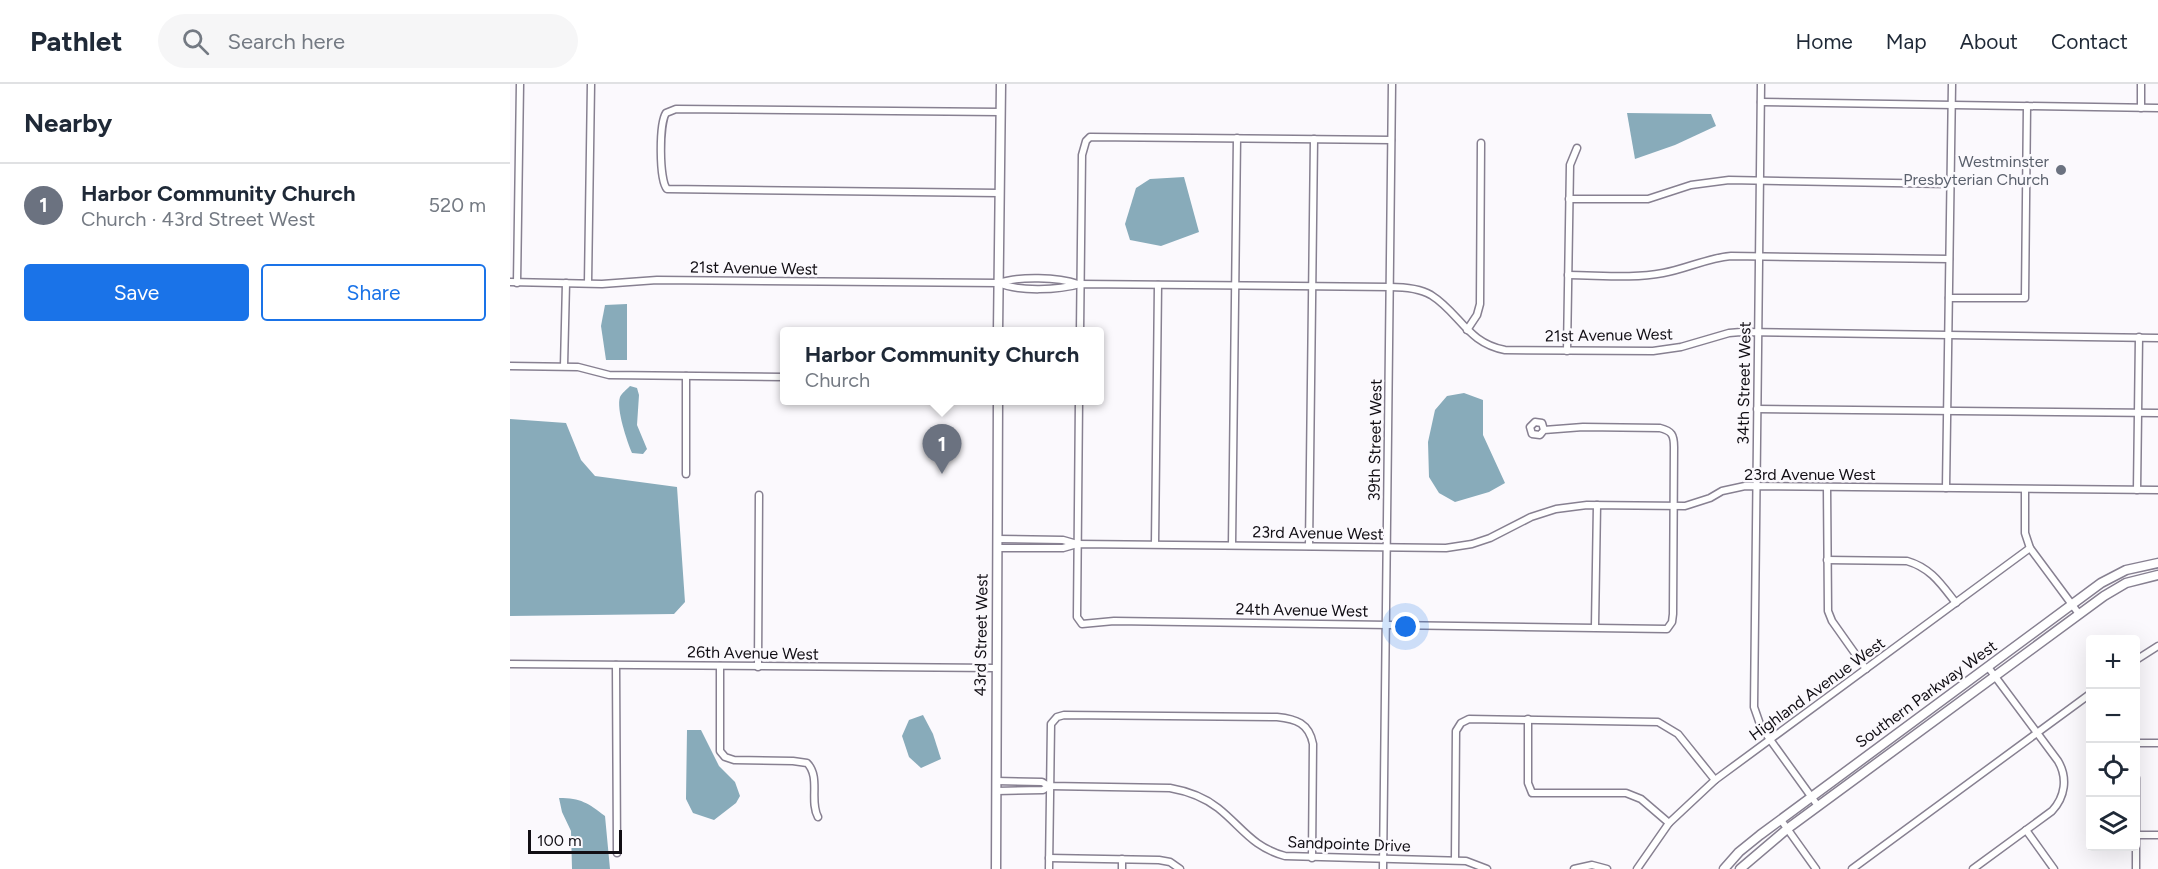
<!DOCTYPE html>
<meta charset="utf-8">
<style>
body{margin:0;font-family:Figtree,sans-serif;background:#f6f6f7;color:#1f2937}
.controls{position:absolute;right:18px;bottom:18px;display:grid;overflow:hidden;border-radius:6px;box-shadow:0 6px 24px #0002}
.controls button{width:54px;height:54px;display:grid;place-items:center;padding:0;border:0;border-bottom:2px solid #e0e1e3;background:#fff;color:#1f2937;font:30px sans-serif}
.scale{position:absolute;left:18px;bottom:15px;width:94px;box-sizing:border-box;padding-left:6px;border:3px solid #110e14;border-top:0;font-size:16px;line-height:21px;white-space:nowrap;color:#110e14;-webkit-text-stroke:4px #fbf9fd;paint-order:stroke}
.you{position:absolute;left:896px;top:543px;width:21px;height:21px;margin:-15px;border:4px solid #fff;border-radius:50%;background:#1a73e8;box-shadow:0 0 0 9px #1a73e833}
.badge{display:grid;place-items:center;width:39px;height:39px;border-radius:50%;background:#1a73e8;color:#fff;font-size:20px;font-weight:700}
.pin{position:absolute;translate:-50% -50px;filter:drop-shadow(0 2px 3px #0008)}
.pin::after{content:'';position:absolute;top:32px;width:21px;height:18px;background:inherit;clip-path:polygon(0 0,100% 0,50% 100%)}
.popup{position:absolute;left:270px;top:243px;width:324px;height:78px;box-sizing:border-box;display:grid;place-content:center;border-radius:6px;background:#fff;filter:drop-shadow(0 2px 4px #0005);font-size:20px;white-space:nowrap;color:#747a83}
.popup b{font-size:22px;color:#1f2937}
.popup::after{content:'';position:absolute;left:50%;top:100%;margin-left:-12px;border:12px solid transparent;border-top-color:#fff}
.list{margin:0;padding:0;list-style:none}
h2{display:flex;justify-content:space-between;align-items:center;height:78px;margin:0;padding:0 24px;font-size:26px}
h2 small{font-size:20px;font-weight:400;color:#747a83}
.list li{display:grid;grid-template-columns:39px 1fr auto;gap:18px;align-items:center;box-sizing:border-box;height:84px;padding:0 24px;border-top:2px solid #e0e1e3}
.list b{display:block;font-size:22px;white-space:nowrap}
.list p{margin:0;font-size:20px;white-space:nowrap;color:#747a83}
.list em{font-size:20px;font-style:normal;color:#747a83}
.actions{display:flex;gap:12px;padding:18px 24px}
.actions a{flex:1;padding:14px 0;border:2px solid #1a73e8;border-radius:6px;text-align:center;font-size:21px;color:#1a73e8}
.actions .main{background:#1a73e8;color:#fff}
.icon{flex:none;width:33px;height:33px;fill:none;stroke:currentColor;stroke-width:2;stroke-linecap:round;stroke-linejoin:round}
.map{position:relative;flex:none;width:1648px;height:785px;overflow:hidden}
header{display:flex;align-items:center;gap:36px;box-sizing:border-box;height:84px;padding:0 30px;background:#fff;border-bottom:2px solid #e0e1e3}
header strong{font-size:28px}
nav{display:flex;gap:33px;margin-inline-start:auto;font-size:21px}
.search{width:420px;height:54px;background:#f6f6f7;display:flex;align-items:center;gap:15px;box-sizing:border-box;padding:0 21px;border-radius:33px;color:#747a83;font-size:22px}
main{display:flex}
aside{flex:1;background:#fff}
.map>svg:first-child{display:block}
</style>
<header>
<strong>Pathlet</strong>
<div class="search"><svg class="icon" aria-label="search" viewBox="0 0 24 24"><circle cx="10" cy="10" r="6"/><path d="M15 15l6 6"/></svg>Search here</div>
<nav><a>Home</a><a>Map</a><a>About</a><a>Contact</a></nav>
</header>
<main>
<aside>
<h2>Nearby<small></small></h2>
<ul class="list">
<li><span class="badge" style="background:#6b7280">1</span><div><b>Harbor Community Church</b><p>Church · 43rd Street West</p></div><em>520 m</em></li>
</ul>
<div class="actions"><a class="main">Save</a><a>Share</a></div>
</aside>
<div class="map">
<svg width="1648" height="785" viewBox="0 0 1648 785">
<rect width="100%" height="100%" fill="#fbf9fd"/>
<g fill="#88abba">
<path d="M1117,29L1201,30L1206,42L1165,61L1125,75Z"/>
<path d="M674,93L689,148L651,162L620,156L615,140L626,104L640,95Z"/>
<path d="M117,220V276H96L91,242L95,221Z"/>
<path d="M120,302L127,304L129,311L127,341L137,365L133,370L122,369C117,357 106,325 110,313C112,309 117,305 120,302Z"/>
<path d="M954,309L973,316V351L995,399L979,408L945,418L929,409L919,393L918,358L925,326L937,312Z"/>
<path d="M0,335L56,339L71,376L85,392L167,403L175,518L164,530L0,532Z"/>
<path d="M413,631L423,650L431,675L411,684L399,673L392,652L399,636Z"/>
<path d="M177,646H191L209,682L225,698L230,712L226,719L204,736L183,729L176,715Z"/>
<path d="M49,714C71,714 78,719 95,732L100,785H62L61,747L52,728Z"/>
</g>
<g fill="none" stroke-linecap="round" stroke-linejoin="round">
<defs>
<g id="minor">
<path d="M1251,0L1244,623L1251,643L1308,722"/>
<path d="M1251,18L1648,24"/>
<path d="M1631,24V0"/>
<path d="M489,109L157,105C149,96 149,40 156,29L166,25L490,28"/>
<path d="M1059,115H1138L1181,101L1219,96L1440,100"/>
<path d="M1058,191C1089,191 1122,195 1153,189C1176,185 1197,174 1221,172L1439,175"/>
<path d="M0,198L92,200L147,196L489,199C509,192 548,193 568,200"/>
<path d="M7,199L10,0"/>
<path d="M78,199L81,0"/>
<path d="M489,199C509,208 549,206 570,200L880,203C894,203 909,204 921,211C950,229 957,259 995,266L1143,267L1171,263L1219,249L1231,248L1648,254"/>
<path d="M1439,214H1515L1517,22"/>
<path d="M957,246L967,231L970,220L971,59"/>
<path d="M570,248L572,71L576,57L580,53L881,56"/>
<path d="M1057,267L1060,81L1067,64"/>
<path d="M0,282L68,283L99,291L274,293"/>
<path d="M54,282L56,199"/>
<path d="M569,316L567,533L572,540L604,537L1157,545L1162,538L1163,530L1164,363C1164,351 1162,347 1150,344L1073,343L1034,346L1030,351L1022,350L1020,343L1025,338L1032,339L1034,346"/>
<path d="M1247,325L1648,329"/>
<path d="M176,390V292"/>
<path d="M1317,403L1318,527L1322,537L1356,585"/>
<path d="M1436,404L1442,0"/>
<path d="M1515,406V449L1520,464L1569,530"/>
<path d="M1627,406L1629,253"/>
<path d="M487,455L553,456L567,460"/>
<path d="M645,460L648,201"/>
<path d="M722,461L727,54"/>
<path d="M799,462L804,55"/>
<path d="M487,464H553L567,460L936,464L962,460L980,454L1021,433L1046,425L1077,421L1175,422L1200,414L1212,407L1235,402L1648,406"/>
<path d="M1317,476L1397,477C1421,484 1431,500 1446,519"/>
<path d="M1085,542L1087,421"/>
<path d="M1626,576L1648,562"/>
<path d="M0,580L485,584"/>
<path d="M106,581L107,769"/>
<path d="M210,582V667L215,673L224,676L283,677L297,679C311,693 299,717 308,733"/>
<path d="M248,583L249,411"/>
<path d="M1018,635V699L1022,709H1116L1131,715L1159,739"/>
<path d="M1626,659H1648"/>
<path d="M1626,694V785"/>
<path d="M486,697L532,698L539,702L660,704C677,707 694,713 708,724C732,743 742,763 775,772L956,777L977,785"/>
<path d="M486,707L533,706L539,702"/>
<path d="M1271,736L1306,785"/>
<path d="M1516,746L1544,785"/>
<path d="M1626,751H1648"/>
<path d="M539,774L649,776L660,778L670,785"/>
<path d="M945,776L946,647L951,639L959,635L1148,638L1168,650L1205,696"/>
<path d="M539,785L541,640L547,633L554,631L767,633C786,635 799,639 803,660L802,774"/>
<path d="M612,785V775"/>
<path d="M873,785L882,0"/>
<path d="M1064,785L1082,781L1097,785"/>
<path d="M1127,785L1159,739L1205,696L1520,464"/>
<path d="M1342,785L1580,610"/>
<path d="M1463,785L1542,727C1555,713 1558,694 1548,677L1478,583"/>
</g>
<g id="tertiary">
<path d="M488,248L491,0"/>
<path d="M486,785L488,316"/>
<path d="M1214,785L1229,768L1250,751L1591,499L1616,486L1648,479"/>
<path d="M1230,785L1277,745L1594,512L1616,499L1648,491"/>
</g>
</defs>
<use href="#minor" stroke="#878091" stroke-width="9"/>
<use href="#tertiary" stroke="#878091" stroke-width="11"/>
<use href="#minor" stroke="#fff" stroke-width="6"/>
<use href="#tertiary" stroke="#fff" stroke-width="8"/>
</g>
<circle fill="#6b7280" stroke="#fbf9fd" stroke-width="2" cx="1551" cy="86" r="6"/>
<g text-anchor="middle" dominant-baseline="central" stroke-width="5" stroke-linejoin="round" paint-order="stroke">
<g font-size="16" fill="#5b616d" stroke="#fbf9fd" text-anchor="end">
<text x="1539" y="77">Westminster<tspan x="1539" dy="18">Presbyterian Church</tspan></text>
</g>
<g font-size="16" fill="#110e14" stroke="#fbf9fd">
<text transform="translate(244 184) rotate(1)">21st Avenue West</text>
<text transform="translate(1099 251) rotate(-1)">21st Avenue West</text>
<text transform="translate(1234 299) rotate(-89)">34th Street West</text>
<text transform="translate(865 356) rotate(-89)">39th Street West</text>
<text x="1300" y="390">23rd Avenue West</text>
<text transform="translate(808 449) rotate(1)">23rd Avenue West</text>
<text transform="translate(792 526) rotate(1)">24th Avenue West</text>
<text transform="translate(471 551) rotate(-89)">43rd Street West</text>
<text transform="translate(243 569) rotate(1)">26th Avenue West</text>
<text transform="translate(1307 605) rotate(-36)">Highland Avenue West</text>
<text transform="translate(1416 610) rotate(-36)">Southern Parkway West</text>
<text transform="translate(839 760) rotate(2)">Sandpointe Drive</text>
</g>
</g>
</svg>
<div class="controls">
<button>+</button>
<button>−</button>
<button><svg class="icon" aria-label="locate" viewBox="0 0 24 24"><circle cx="12" cy="12" r="6"/><path d="M12 2v4M12 18v4M2 12h4M18 12h4"/></svg></button>
<button><svg class="icon" aria-label="layers" viewBox="0 0 24 24"><path d="M12 4l9 5-9 5-9-5zM3 14l9 5 9-5"/></svg></button>
</div>
<div class="scale">100 m</div>
<div class="you"></div>
<div class="pin badge" style="left:432px;top:390px;background:#6b7280">1</div>
<div class="popup"><b>Harbor Community Church</b>Church</div>
</div>
</main>
